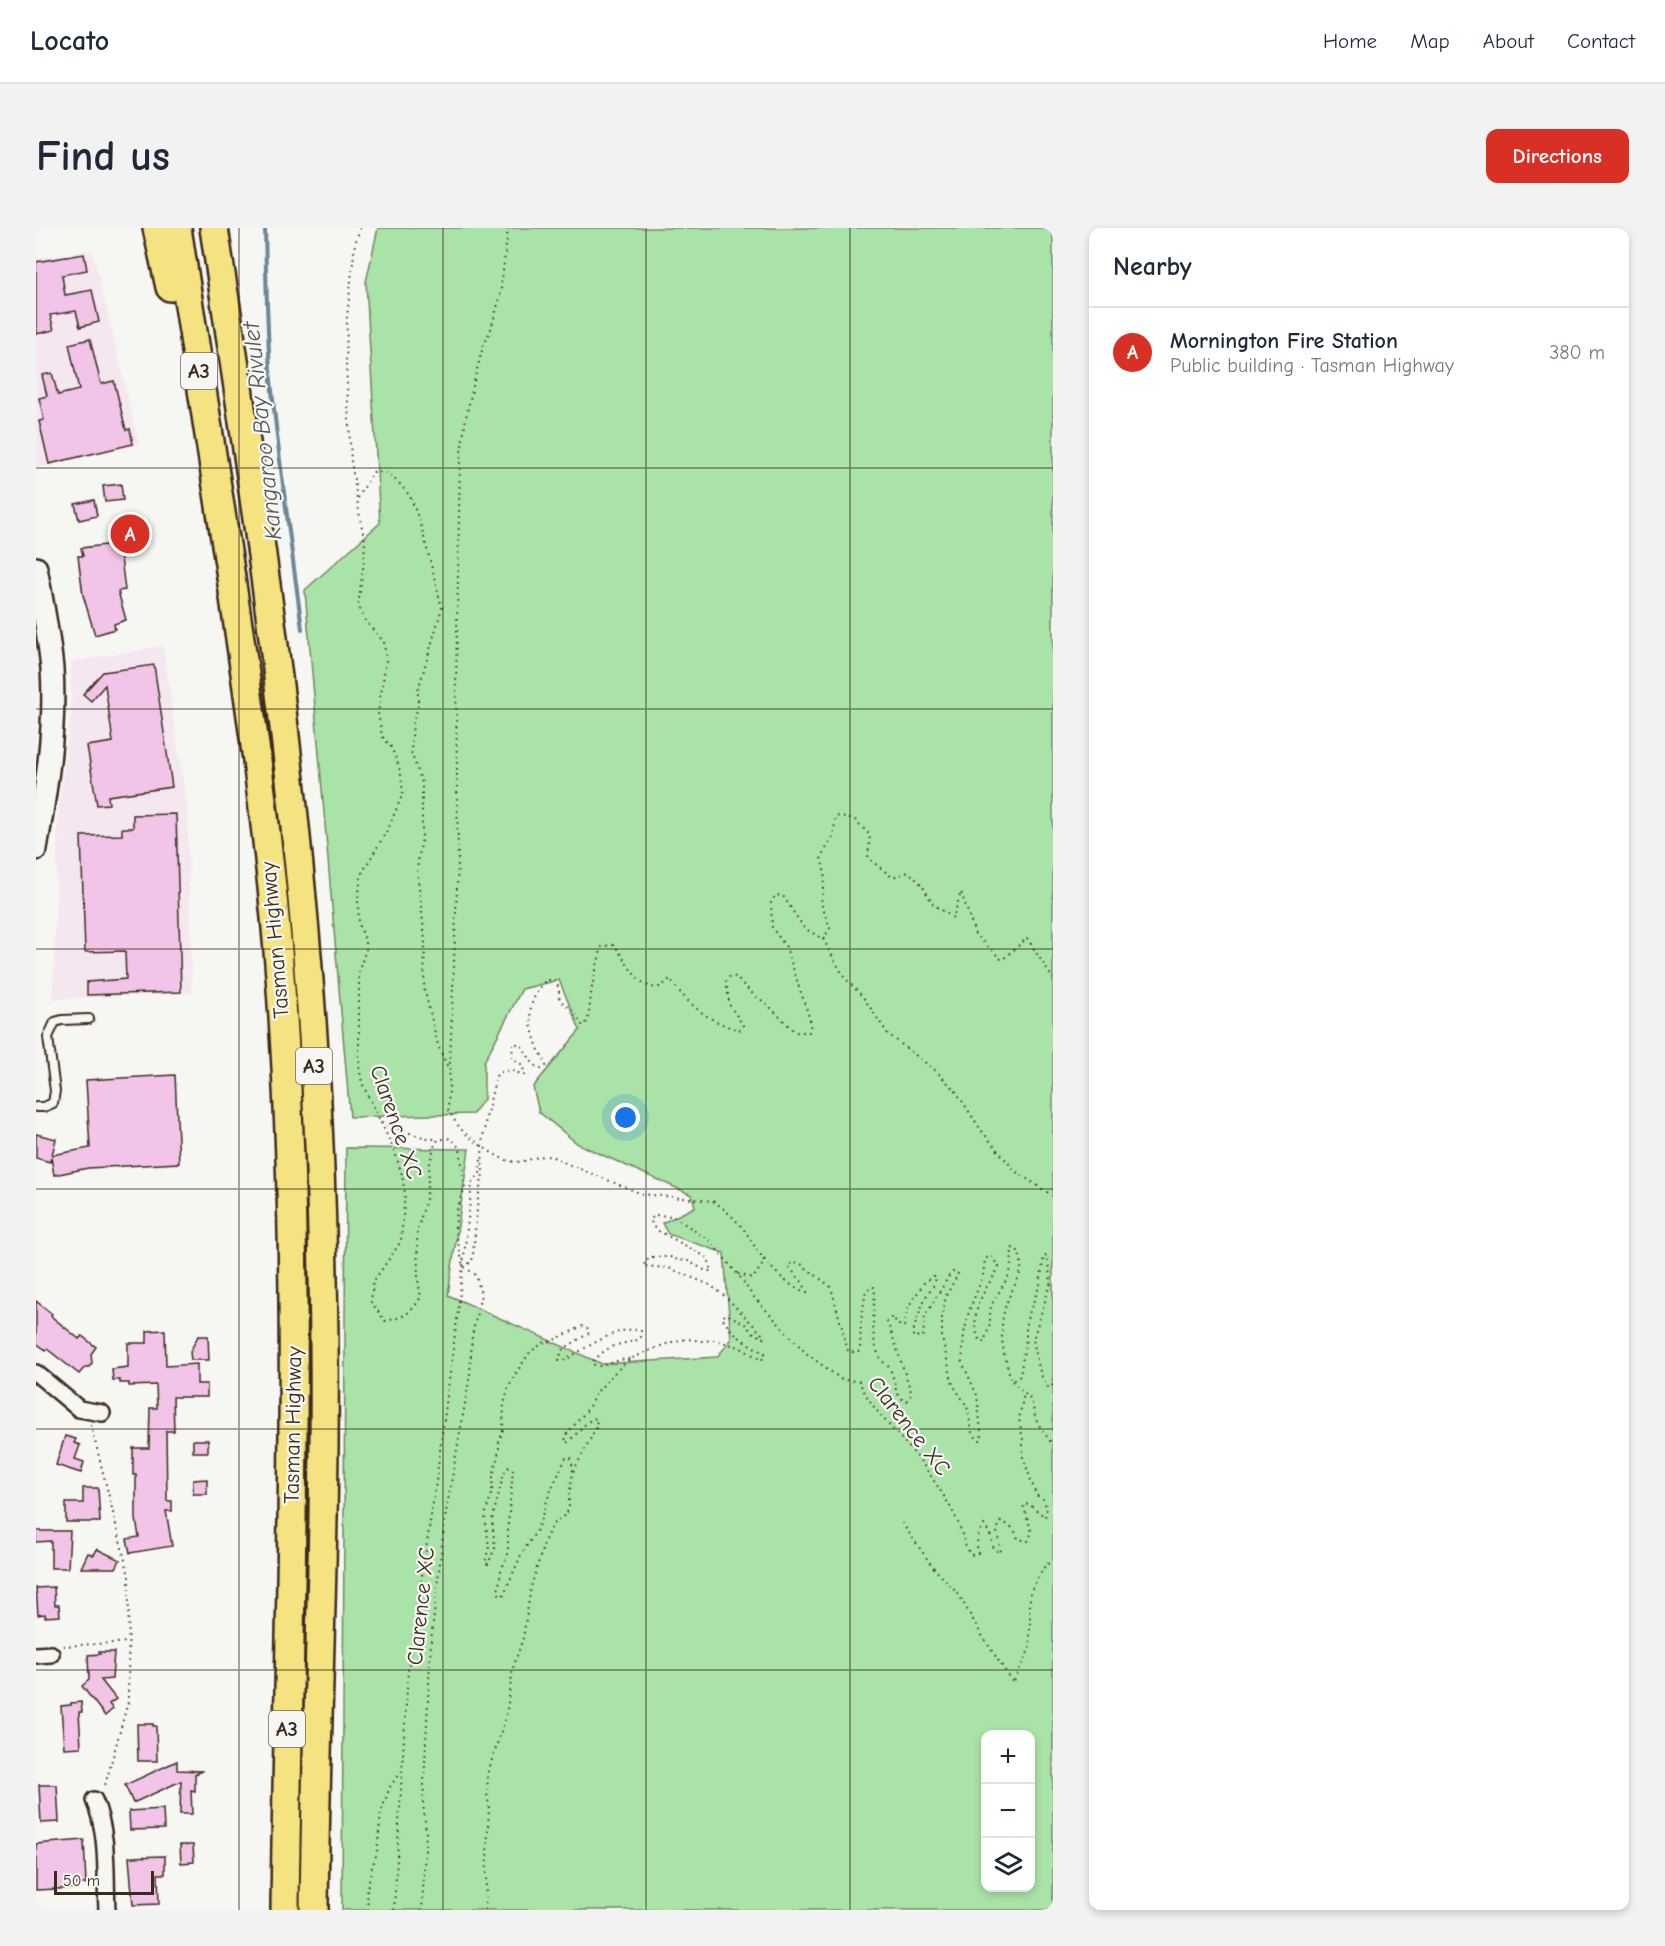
<!DOCTYPE html>
<meta charset="utf-8">
<style>
body{margin:0;font-family:"Comic Neue",sans-serif;background:#f2f2f3;color:#1f2937}
.controls{position:absolute;right:18px;bottom:18px;display:grid;overflow:hidden;border-radius:12px;box-shadow:0 3px 9px #0003}
.controls button{width:54px;height:54px;display:grid;place-items:center;padding:0;border:0;border-bottom:2px solid #e0e1e3;background:#fff;color:#1f2937;font:30px sans-serif}
.scale{position:absolute;left:18px;bottom:15px;width:100px;box-sizing:border-box;padding-left:6px;border:3px solid #3b2a1e;border-top:0;font-size:16px;line-height:21px;white-space:nowrap;color:#3b2a1e;-webkit-text-stroke:4px #f6f6f2;paint-order:stroke}
.you{position:absolute;left:590px;top:890px;width:21px;height:21px;margin:-15px;border:4px solid #fff;border-radius:50%;background:#1a73e8;box-shadow:0 0 0 9px #1a73e833}
.badge{display:grid;place-items:center;width:39px;height:39px;border-radius:50%;background:#d93025;color:#fff;font-size:20px;font-weight:700}
.pin{position:absolute;translate:-50% -50%;border:3px solid #fff;box-shadow:0 2px 6px #0006}
.list{margin:0;padding:0;list-style:none}
h2{display:flex;justify-content:space-between;align-items:center;height:78px;margin:0;padding:0 24px;font-size:26px}
h2 small{font-size:20px;font-weight:400;color:#747a83}
.list li{display:grid;grid-template-columns:39px 1fr auto;gap:18px;align-items:center;box-sizing:border-box;height:90px;padding:0 24px;border-top:2px solid #e0e1e3}
.list b{display:block;font-size:22px;white-space:nowrap}
.list p{margin:0;font-size:20px;white-space:nowrap;color:#747a83}
.list em{font-size:20px;font-style:normal;color:#747a83}
.icon{flex:none;width:33px;height:33px;fill:none;stroke:currentColor;stroke-width:2;stroke-linecap:round;stroke-linejoin:round}
.map{position:relative;flex:none;width:1017px;height:1682px;overflow:hidden;border-radius:12px}
header{display:flex;align-items:center;gap:36px;box-sizing:border-box;height:84px;padding:0 30px;background:#fff;border-bottom:2px solid #e0e1e3}
header strong{font-size:28px}
nav{display:flex;gap:33px;margin-inline-start:auto;font-size:21px}
.intro{display:flex;align-items:center;justify-content:space-between;box-sizing:border-box;height:144px;padding:0 36px}
h1{margin:0;font-size:42px}
.button{padding:15px 27px;border-radius:12px;background:#d93025;color:#fff;font-size:21px;font-weight:700}
main{display:flex;gap:36px;padding:0 36px}
aside{flex:1;background:#fff;border-radius:12px;box-shadow:0 3px 9px #0003}
.map>svg:first-child{display:block}
</style>
<header>
<strong>Locato</strong>
<nav><a>Home</a><a>Map</a><a>About</a><a>Contact</a></nav>
</header>
<div class="intro"><h1>Find us</h1><a class="button">Directions</a></div>
<main>
<div class="map">
<svg width="1017" height="1682" viewBox="0 0 1017 1682">
<rect width="100%" height="100%" fill="#f6f6f2"/>
<filter id="ink" filterUnits="userSpaceOnUse"><feTurbulence type="fractalNoise" baseFrequency=".0167" numOctaves="2"/><feDisplacementMap in="SourceGraphic" scale="12" xChannelSelector="R" yChannelSelector="G"/><feConvolveMatrix kernelMatrix="1 2 1 2 8 2 1 2 1" color-interpolation-filters="sRGB"/></filter>
<g filter="url(#ink)">
<g fill="#f4e7ef">
<path d="M56,22L103,216L0,240V31Z"/>
<path d="M127,418L151,581L156,765L17,771L22,589L35,485V434Z"/>
</g>
<path fill="#a9e3a7" stroke="#728662" stroke-width="1.5" fill-rule="evenodd" d="M342,0H1017V1682H306L310,920L433,921L412,1067L566,1136L681,1129L695,1112L688,1025L632,1006L626,995L659,979L656,967L542,916L503,884L497,859L544,802L523,752L486,761L448,834V871L437,886L314,889L269,362L344,295L330,54ZM950,1506H994V1660H950Z"/>
<g fill="none" stroke-linecap="round" stroke-linejoin="round">
<path stroke="#6a8798" stroke-width="4" d="M229,0C230,47 231,95 234,142C242,229 255,315 266,401"/>
</g>
<g fill="#f1c4e8" stroke="#3b2a1e" stroke-width="1.5">
<path d="M48,26L51,42L26,47L29,67L56,62L63,94L44,99L40,83L14,87L18,102L0,106V34Z"/>
<path d="M54,111L65,156L78,153L90,202L94,201L97,216L13,236L3,193L8,192L3,170L11,168L6,147L16,145L22,167L43,162L33,116Z"/>
<path d="M85,256L87,272L69,274L67,258Z"/>
<path d="M58,272L61,288L43,292L39,276Z"/>
<path d="M78,316L79,323L84,322L89,362L82,363L90,392L78,396L79,401L59,407L47,367L42,328H47L45,320Z"/>
<path d="M118,437L136,559L72,568L73,576L61,577L51,518L77,514L69,457L55,473L47,466L67,444Z"/>
<path d="M140,586L145,764L51,767V754L90,751L89,723L49,724L45,608L86,607V600H97V587Z"/>
<path d="M139,847L143,935L52,940L18,947L15,929L14,934L0,930V906L20,911L16,927L54,920L50,852Z"/>
<path d="M0,1073L16,1086L15,1088L43,1111L46,1108L60,1119L55,1126L56,1135L53,1139H49L43,1146L11,1121L10,1122L0,1115Z"/>
<path d="M129,1102L130,1138L161,1136V1156H171V1169H137L138,1203H130L131,1273H136V1283H130L136,1318L94,1325L91,1311L103,1309L100,1291V1247H97V1220H113L114,1180H121L120,1157L93,1158V1155H84V1152H77L76,1141L92,1139V1115H111V1103Z"/>
<path d="M162,1108H172L173,1132H155L154,1124Z"/>
<path d="M29,1208L40,1211L38,1215L44,1217L39,1231L48,1234L45,1245L20,1237Z"/>
<rect x="157" y="1212" width="15" height="12"/>
<path d="M171,1251V1266H157V1252Z"/>
<path d="M47,1260H62L64,1294H30V1275H47Z"/>
<path d="M0,1303H34L32,1340H15V1313L0,1314Z"/>
<path d="M61,1321L84,1332L80,1340H45L52,1325L58,1327Z"/>
<path d="M18,1359L19,1377H23L24,1388L9,1389V1386L2,1387L0,1360Z"/>
<path d="M63,1424H78L76,1451L65,1452L80,1471L73,1476L77,1481L69,1488L46,1458L53,1452L52,1427L64,1426Z"/>
<path d="M45,1474L46,1484H43L45,1519L28,1520L25,1478L35,1477V1475Z"/>
<path d="M101,1496H117V1498H120L121,1533H102Z"/>
<path d="M141,1533V1542L167,1543L159,1546V1563L155,1562L156,1586H144L145,1553L97,1575L89,1557Z"/>
<path d="M3,1557H21L23,1594L5,1595Z"/>
<path d="M127,1581L128,1601L94,1602L93,1583Z"/>
<path d="M48,1612L50,1656H41L42,1660L0,1662V1616Z"/>
<path d="M144,1617H157L158,1634L145,1635Z"/>
<path d="M129,1628V1646H122L123,1676L97,1677L93,1629Z"/>
</g>
<g fill="none" stroke-linecap="round" stroke-linejoin="round">
<defs>
<path id="lane" d="M0,879H8L17,875L19,863L12,809L19,794L26,792L53,791"/>
<g id="street">
<path d="M0,1145L43,1181L66,1185"/>
<path d="M0,1427L15,1426"/>
<path d="M58,1572C73,1606 69,1646 71,1682"/>
</g>
<path id="secondary" d="M0,340C6,373 13,407 16,441C20,501 10,562 0,621"/>
<g id="highway">
<path d="M121,0L134,59"/>
<path d="M141,0C158,112 175,224 193,336C212,464 231,593 242,723C269,1042 253,1362 249,1682"/>
<path d="M178,0C219,268 259,537 277,808C284,910 287,1012 288,1114C290,1303 280,1493 278,1682"/>
</g>
</defs>
<use href="#lane" stroke="#3b2a1e" stroke-width="12"/>
<use href="#street" stroke="#3b2a1e" stroke-width="20"/>
<use href="#secondary" stroke="#3b2a1e" stroke-width="26"/>
<use href="#highway" stroke="#3b2a1e" stroke-width="32"/>
<g stroke="#3b2a1e" stroke-width="2" stroke-dasharray="1.5 4.5" stroke-linecap="butt">
<path d="M324,0L319,16L311,89L310,137L315,233L325,296L329,312L328,333L322,378L330,394L348,414L350,433L342,485L346,508L355,519L361,533L365,547L367,565L353,599L325,647L322,673L323,696L328,709L330,721L323,742V838L326,855L359,924L366,947L369,965L365,1012L362,1018L337,1054L335,1074L349,1093C369,1089 374,1086 385,1069L382,1052L381,1004L390,971L394,934L399,916L402,912L412,910L417,912L424,921L429,959L421,982L419,1000L427,1038L440,1047L445,1066L436,1108L434,1147L409,1290L395,1413L387,1575L390,1603L386,1682"/>
<path d="M472,0L464,69L455,101L447,119L439,149L430,189L424,232L420,456L422,635L412,882C417,890 422,899 429,905C438,913 461,930 473,933C494,938 505,919 527,934L606,966L677,973C688,980 697,989 705,998C711,1005 716,1014 721,1022C732,1037 752,1060 771,1064L767,1055L752,1038L758,1034L765,1036L795,1059L812,1123L820,1125L824,1123L825,1093L830,1063L837,1058L839,1061C838,1081 833,1113 845,1131C847,1135 852,1137 854,1141C860,1152 857,1170 871,1173L876,1166C867,1142 861,1118 851,1094L856,1089L865,1099L868,1098L872,1079L888,1055L897,1048L900,1049C898,1061 893,1061 889,1071C885,1080 877,1099 877,1109L887,1108L889,1088L913,1048L918,1043L922,1046L910,1068L906,1087V1110L917,1157L931,1178L936,1204L942,1212H946L941,1167L926,1134L928,1106L933,1083L947,1048L949,1031L955,1028L963,1039C959,1048 952,1055 948,1064C940,1078 935,1100 945,1114H948L954,1096V1082L957,1074L972,1049L975,1041L976,1020L981,1021C992,1045 979,1052 971,1074C961,1100 967,1128 976,1153L984,1148L990,1110V1094L1004,1056L1008,1028H1011L1015,1054L997,1111L1001,1132L1005,1147L1012,1159H1016L1017,1151"/>
<path d="M322,270L337,244L350,245L362,254L374,268L385,297L406,380L382,462V479L377,494L375,524L386,555V609L381,641L389,712L388,760L402,817L412,840"/>
<path d="M787,711L794,700L785,675L789,646L785,629L797,609L800,588L819,592L834,607L832,630L856,649L873,644L886,657L896,675L917,690L925,664L939,706L966,732L991,710L1017,751"/>
<path d="M787,711L808,749L827,769L852,806L900,843L919,862L945,902L979,943L1017,968"/>
<path d="M345,895L383,908L402,912"/>
<path d="M427,1038L436,1034L437,1027L442,970L447,946L446,916L450,890L460,848L465,844L474,842L488,847L489,845L485,836L476,830L477,815L485,817L498,837L505,841L510,838C509,830 505,827 502,820C492,792 489,776 510,752H518L523,760V769L526,774L535,781L547,798L552,793L556,758L566,718L578,717C588,728 603,764 623,759C627,758 630,754 634,751C653,778 671,792 702,802L706,801L707,797L694,778L690,754L694,748H698L718,767L731,776L759,804H773L775,795L750,719L736,700L735,674L740,667L747,668L768,700L787,711"/>
<path d="M702,1046L717,1050L727,1036L728,1030"/>
<path d="M976,1153L995,1172L1000,1192L1006,1202L1017,1217"/>
<path d="M55,1197L93,1348L92,1474L68,1561"/>
<path d="M537,1243L535,1230H530L514,1264L501,1302L485,1327L467,1368L462,1365L465,1342L472,1327V1296L477,1242L473,1239L468,1245L456,1292L459,1320L452,1336L449,1335L453,1319L449,1288L456,1263L457,1249L463,1222V1214L467,1202L468,1176L472,1161L478,1148L494,1124L507,1115L518,1112L547,1098L551,1099L553,1105L526,1122L523,1133L529,1132C547,1122 585,1095 605,1103V1110C596,1115 590,1114 581,1117C571,1120 563,1127 556,1134L559,1138C572,1139 581,1130 594,1131"/>
<path d="M866,1295L897,1339L923,1367L945,1406L977,1455L994,1420V1364L1010,1336L1017,1335"/>
<path d="M27,1418L93,1414"/>
<path d="M332,1682L331,1661L336,1639L341,1625L345,1584L354,1559L364,1544"/>
<path d="M358,1682L372,1442L399,1261L422,1083L436,955L444,945L445,930"/>
<path d="M449,1682L453,1577L451,1566L452,1544L470,1488L477,1440L487,1410L495,1359L510,1309L518,1295L529,1287L533,1281V1268L537,1244L561,1198L560,1190C548,1193 541,1208 530,1215L529,1208L551,1182L560,1165L578,1145L594,1131L622,1119L639,1113L652,1111L665,1113L679,1112L703,1119L726,1132L729,1125C713,1117 694,1105 686,1089L691,1086L709,1096L716,1104L728,1110L729,1109L690,1069L674,1057L633,1040L607,1038L613,1029H634L642,1032L652,1033L670,1043H676L672,1030L619,1001L614,992L619,987L637,988L674,1013L704,1049L716,1067L770,1125L806,1152L823,1153C838,1188 869,1210 890,1241C902,1259 915,1277 923,1297C927,1308 928,1318 935,1327L942,1325C940,1315 941,1306 948,1297L954,1306L958,1322L965,1324L961,1304L964,1294C974,1296 979,1301 982,1311L992,1313L996,1304L987,1277L993,1276L1009,1289L1011,1280L1007,1271L1000,1267L987,1229V1212L983,1191L988,1165"/>
</g>
<use href="#lane" stroke="#f6f6f2" stroke-width="8"/>
<use href="#street" stroke="#f6f6f2" stroke-width="15"/>
<use href="#secondary" stroke="#f6f6f2" stroke-width="21"/>
<use href="#highway" stroke="#f5e382" stroke-width="27"/>
</g>
</g>
<path fill="none" stroke="#3b2a1e" stroke-width="1.5" stroke-opacity="0.55" d="M203,0V1682M407,0V1682M610,0V1682M814,0V1682M0,240H1017M0,481H1017M0,721H1017M0,961H1017M0,1201H1017M0,1442H1017"/>
<g text-anchor="middle" dominant-baseline="central" stroke-width="4.5" stroke-linejoin="round" paint-order="stroke">
<g fill="#f6f6f2" stroke="#73675e" stroke-width="1.5">
<rect x="145" y="125" width="36" height="36" rx="4.5"/>
<rect x="260" y="820" width="36" height="36" rx="4.5"/>
<rect x="233" y="1483" width="36" height="36" rx="4.5"/>
</g>
<g font-size="21" font-weight="bold" fill="#3b2a1e">
<text x="163" y="143">A3</text>
<text x="278" y="838">A3</text>
<text x="251" y="1501">A3</text>
</g>
<g font-size="22" fill="#3b2a1e" stroke="#f6f6f2">
<text transform="translate(239 712) rotate(-95)">Tasman Highway</text>
<text transform="translate(360 894) rotate(71)">Clarence XC</text>
<text transform="translate(257 1197) rotate(-89)">Tasman Highway</text>
<text transform="translate(873 1198) rotate(52)">Clarence XC</text>
<text transform="translate(385 1378) rotate(-84)">Clarence XC</text>
</g>
<g font-size="24" font-style="italic" fill="#52585b" stroke="#f6f6f2">
<text transform="translate(226 203) rotate(-96)">Kangaroo Bay Rivulet</text>
</g>
</g>
</svg>
<div class="controls">
<button>+</button>
<button>−</button>
<button><svg class="icon" aria-label="layers" viewBox="0 0 24 24"><path d="M12 4l9 5-9 5-9-5zM3 14l9 5 9-5"/></svg></button>
</div>
<div class="scale">50 m</div>
<div class="you"></div>
<div class="pin badge" style="left:94px;top:306px">A</div>
</div>
<aside>
<h2>Nearby<small></small></h2>
<ul class="list">
<li><span class="badge">A</span><div><b>Mornington Fire Station</b><p>Public building · Tasman Highway</p></div><em>380 m</em></li>
</ul>
</aside>
</main>
